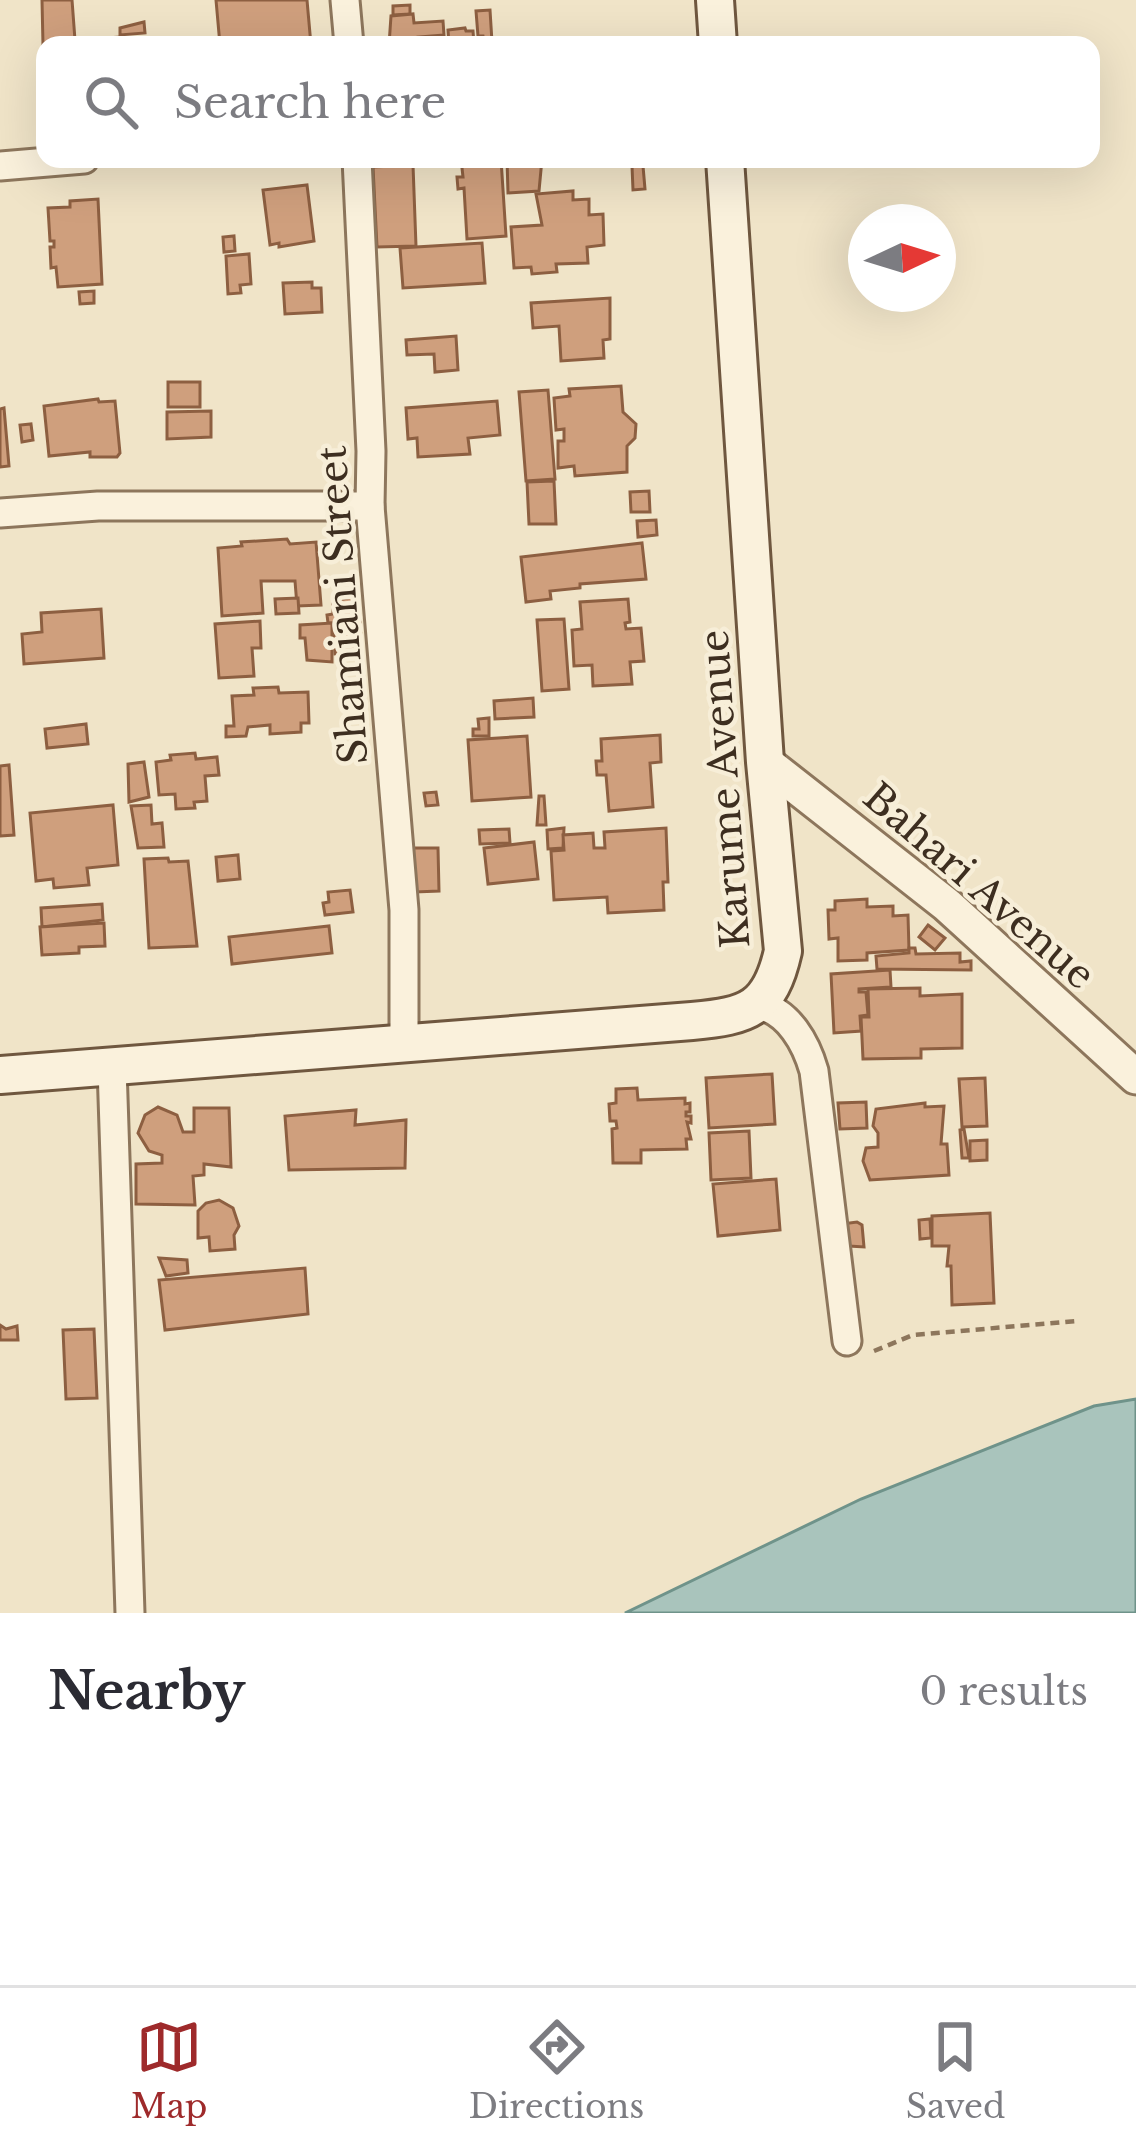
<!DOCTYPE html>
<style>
body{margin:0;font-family:"Libre Baskerville",serif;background:#f2f2f3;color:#2b2b33}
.compass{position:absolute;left:848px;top:204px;width:108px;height:108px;border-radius:50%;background:#fff;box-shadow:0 12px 48px #0002;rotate:86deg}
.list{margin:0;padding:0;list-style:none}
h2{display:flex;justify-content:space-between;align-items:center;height:156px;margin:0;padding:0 48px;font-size:51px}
h2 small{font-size:39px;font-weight:400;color:#7c7c81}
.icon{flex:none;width:66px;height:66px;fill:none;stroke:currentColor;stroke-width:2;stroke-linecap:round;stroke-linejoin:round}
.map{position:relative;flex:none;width:1136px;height:1613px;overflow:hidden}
.search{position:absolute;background:#fff;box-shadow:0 12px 48px #0002;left:36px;right:36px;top:36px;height:132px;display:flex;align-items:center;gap:30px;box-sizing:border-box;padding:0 42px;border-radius:24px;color:#7c7c81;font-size:45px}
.sheet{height:372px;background:#fff}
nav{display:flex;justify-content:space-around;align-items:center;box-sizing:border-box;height:168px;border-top:3px solid #e1e1e2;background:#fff;font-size:33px;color:#7c7c81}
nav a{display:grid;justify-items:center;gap:6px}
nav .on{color:#9e2a2b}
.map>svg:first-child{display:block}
</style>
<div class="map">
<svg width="1136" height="1613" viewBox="0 0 1136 1613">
<rect width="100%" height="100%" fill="#f0e4c8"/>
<path fill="#a9c4bc" stroke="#6f938a" stroke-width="3" d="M1136,1399V1613H625L861,1499L1094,1406Z"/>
<g fill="#cf9f7d" stroke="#8d5f41" stroke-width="3">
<path d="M42,0H72L75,40L120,37L121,45H45L44,90Z"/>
<path d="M216,0H307L311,45H220Z"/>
<path d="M410,5V14L393,15V6Z"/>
<path d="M490,10L492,42H484L483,36H478L476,11Z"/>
<path d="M413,14L414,23L443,21L444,35L418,37L419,45H389L391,16Z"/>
<path d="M144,22L145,33L120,35V28Z"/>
<path d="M465,28L466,31H473L474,44L484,45H449L448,30Z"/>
<path d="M461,159H501L506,236L467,239L464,188L458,189L457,177H463Z"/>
<path d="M507,159H542L539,191L508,193Z"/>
<path d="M413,165L416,246L377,247L373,167Z"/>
<path d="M632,166H643L645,189L633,190Z"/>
<path d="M307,185L314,241L279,247V243L270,245L263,190Z"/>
<path d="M573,191V200L589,199V215L603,214L604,245L587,247L588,263L556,264L557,272L532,274L531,267L514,268L511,227L542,225L536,194Z"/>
<path d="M98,199L102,284L58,287L56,267L51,268L50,247H54V241H50L48,208L70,207V201Z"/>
<path d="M234,236L235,251L224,252L223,237Z"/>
<path d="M482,243L485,283L403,288L400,248Z"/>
<path d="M249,254L251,284L240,285L241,293L228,294L226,256Z"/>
<path d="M312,282V288H321L322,312L285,314L283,283Z"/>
<path d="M94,291V303L80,304L79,292Z"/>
<path d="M610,298V339L603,340L604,358L561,361L559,326L533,328L531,303Z"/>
<path d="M456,336L458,370L435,372L434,354L407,355L406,340Z"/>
<rect x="168" y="382" width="32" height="25"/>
<path d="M621,386L623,412L636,424L635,438L627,446V472L575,476L574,466L558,468V441H564V429L556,430L554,398L570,396L569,389Z"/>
<path d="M548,390L555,479L526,481L519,392Z"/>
<path d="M98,399L99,402L115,401L120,453L117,457H90V452L49,456L44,406Z"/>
<path d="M497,401L500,435L468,438L470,454L418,457L417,438L408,439L406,408Z"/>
<path d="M4,408L9,466L0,467V409Z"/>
<path d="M211,411V437L167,439V412Z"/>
<path d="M31,424L33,440L22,442L20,425Z"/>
<path d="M554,481L556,524H529L527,482Z"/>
<path d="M649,491L650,512H631L630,492Z"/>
<path d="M656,520L657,535L638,537L637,521Z"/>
<path d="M287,539L290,544L316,542L321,605L297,606L295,581H261L263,613L222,616L218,548L242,546L241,542Z"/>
<path d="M642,543L646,579L580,584V588L550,591L551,599L526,602L521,557Z"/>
<path d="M358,596L362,652L335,654L333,623H328L327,615L333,614V601Z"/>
<path d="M298,598L299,613L276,614L275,599Z"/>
<path d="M628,599L630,622L625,623L626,629L641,628L644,661L630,662L632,684L593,686L592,665L574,666L572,630L582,629L580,602Z"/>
<path d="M101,609L104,658L24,664L22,634L42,632L41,613Z"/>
<path d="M564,619L569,689L542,691L537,620Z"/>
<path d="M260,621L261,648H252L254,676L219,678L215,624Z"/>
<path d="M332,623V662L307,660L305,638H300V625Z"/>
<path d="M278,687L279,693L308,692L309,723H301V732L270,734V725L248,727L246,736L226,737V726H234L232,696L254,695L253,688Z"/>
<path d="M533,698L534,717L495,719L494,701Z"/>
<path d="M489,718V736H473V729H479L478,719Z"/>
<path d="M86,724L88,744L47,748L45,729Z"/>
<path d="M660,735L661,762L650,763L653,807L609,811L606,775H597L596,761H602L601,739Z"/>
<path d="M527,736L531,797L472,801L468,740Z"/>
<path d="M195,753L196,759L217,757L219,775L205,776L207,801L194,802L195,808L176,809L175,794L159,795L156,762L171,760L170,755Z"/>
<path d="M144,762L149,797L129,802L128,764Z"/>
<path d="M9,765L14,835L0,836V766Z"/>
<path d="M436,792L438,805L426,806L424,793Z"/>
<path d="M539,796H544L546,825H537Z"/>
<path d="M113,805L118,865L87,868L89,885L54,888L53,879L36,881L30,813Z"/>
<path d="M151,805L152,824L162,823L164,847L138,848L131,806Z"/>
<path d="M564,828L563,848L548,849L547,830Z"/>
<path d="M666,828L668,882H663L664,910L608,913L607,897L554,900L551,851L564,850L563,835L593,833L594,848H605L604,832Z"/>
<path d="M509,829L510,843L480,844L479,830Z"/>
<path d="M534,842L538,879L488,884L484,848Z"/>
<path d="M413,848H438L439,891L415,892Z"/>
<path d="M238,855L240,879L218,881L216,857Z"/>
<path d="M168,858L169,862L188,861L197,946L149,948L144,859Z"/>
<path d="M350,890L353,912L325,915L323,903L329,902L328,892Z"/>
<path d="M867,899V907L893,906V916L908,915L909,950L867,953V960L838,961V938L829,939L828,910H835V901Z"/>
<path d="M102,904L103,920L42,927L41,908Z"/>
<path d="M104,923L105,946L79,947V953L42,955L40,927Z"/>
<path d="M928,925L945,938L935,950L919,937Z"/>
<path d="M329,926L332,953L232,964L229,937Z"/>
<path d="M909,948H915L916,954L960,953V962L971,961V970L877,969L876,956L909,953Z"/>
<path d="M890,970L891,987L859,989V992H866L868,1015L860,1016L861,1031L834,1033L831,974Z"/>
<path d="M920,988V996L962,994V1048L921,1049V1058L863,1059L861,1017H869L868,989Z"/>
<path d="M772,1074L775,1124L709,1128L706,1078Z"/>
<path d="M985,1078L987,1126L962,1127L959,1079Z"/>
<path d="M637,1088L638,1100L685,1098V1104L690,1103V1112H686V1116H691V1123L687,1122L691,1139H686L687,1149L641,1150V1163H613L612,1129L617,1128L616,1121H610L609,1104L616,1103V1089Z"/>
<path d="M866,1102L867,1128L840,1129L838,1103Z"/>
<path d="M925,1103V1107L944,1106L941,1144H947L949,1175L870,1180L863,1161L866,1148L878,1147V1133L873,1126L876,1109Z"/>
<path d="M158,1107L177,1115L183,1132H194V1108H229L231,1167L204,1164V1175L193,1176L195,1205L136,1204V1164L162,1163V1155L149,1151L138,1133L145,1115Z"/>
<path d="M356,1110L355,1125L406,1120L405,1168L289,1170L285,1116Z"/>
<path d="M964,1129L969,1158H962L960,1130Z"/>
<path d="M749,1131L751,1178L711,1180L709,1133Z"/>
<path d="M987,1140V1160L970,1161V1141Z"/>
<path d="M776,1179L780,1230L718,1236L713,1184Z"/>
<path d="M219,1200L233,1208L239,1226L234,1235L235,1249L210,1251L209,1237L198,1238V1211L206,1203Z"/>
<path d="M990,1213L994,1303L952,1305L951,1266H947L949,1246H932V1216Z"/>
<path d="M930,1219L931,1238L920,1239L919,1220Z"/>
<path d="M857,1222L862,1225L864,1247L849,1246L842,1224Z"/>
<path d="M159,1258L187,1260L188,1273L166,1276Z"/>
<path d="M305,1268L308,1314L165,1330L159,1280Z"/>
<path d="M0,1325L6,1329L17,1326L18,1340H0Z"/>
<path d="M94,1329L97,1398L66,1399L63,1330Z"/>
</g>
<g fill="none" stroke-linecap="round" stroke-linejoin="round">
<defs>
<g id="minor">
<path d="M345,0L349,45"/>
<path d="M357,159L371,451L370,506L404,910V1045"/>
<path d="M0,166L84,159"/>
<path d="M0,513L98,506H370"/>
<path d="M759,1005C789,1012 806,1043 814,1071L847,1341"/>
<path d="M112,1067L130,1613"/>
</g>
<path id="tertiary" d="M765,762L947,905L1136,1077"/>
<g id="secondary">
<path d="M715,0L718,45"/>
<path d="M0,1075L692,1021C748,1016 770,1009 783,951L765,762L725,159"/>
</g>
</defs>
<use href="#minor" stroke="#8d765c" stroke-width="33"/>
<use href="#tertiary" stroke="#8d765c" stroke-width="39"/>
<use href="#secondary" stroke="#6f573f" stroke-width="42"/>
<path stroke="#8d765c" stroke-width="4.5" stroke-dasharray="9 6" stroke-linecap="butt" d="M874,1351L913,1335L1077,1321"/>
<use href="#minor" stroke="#faf1dc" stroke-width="27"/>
<use href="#tertiary" stroke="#faf1dc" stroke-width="33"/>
<use href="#secondary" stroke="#faf1dc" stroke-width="36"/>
</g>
<g text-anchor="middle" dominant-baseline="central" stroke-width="9" stroke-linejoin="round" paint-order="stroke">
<g font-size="39" fill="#3d2e20" stroke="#f7eed8">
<text transform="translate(343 605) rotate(-94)">Shamiani Street</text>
<text transform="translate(725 789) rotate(-94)">Karume Avenue</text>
<text transform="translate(979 886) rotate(41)">Bahari Avenue</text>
</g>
</g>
</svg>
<svg class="compass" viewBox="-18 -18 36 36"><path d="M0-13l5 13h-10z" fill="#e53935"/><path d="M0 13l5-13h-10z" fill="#7c7c81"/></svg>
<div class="search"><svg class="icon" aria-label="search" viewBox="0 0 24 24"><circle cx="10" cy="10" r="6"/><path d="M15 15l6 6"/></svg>Search here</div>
</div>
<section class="sheet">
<h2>Nearby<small>0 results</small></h2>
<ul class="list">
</ul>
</section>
<nav>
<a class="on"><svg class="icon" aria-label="map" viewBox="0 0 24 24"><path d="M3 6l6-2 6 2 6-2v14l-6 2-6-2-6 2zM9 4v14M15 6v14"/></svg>Map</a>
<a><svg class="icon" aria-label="directions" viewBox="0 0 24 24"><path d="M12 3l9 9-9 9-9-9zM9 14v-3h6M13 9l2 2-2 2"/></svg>Directions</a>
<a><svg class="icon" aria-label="saved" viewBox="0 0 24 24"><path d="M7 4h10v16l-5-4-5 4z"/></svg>Saved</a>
</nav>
